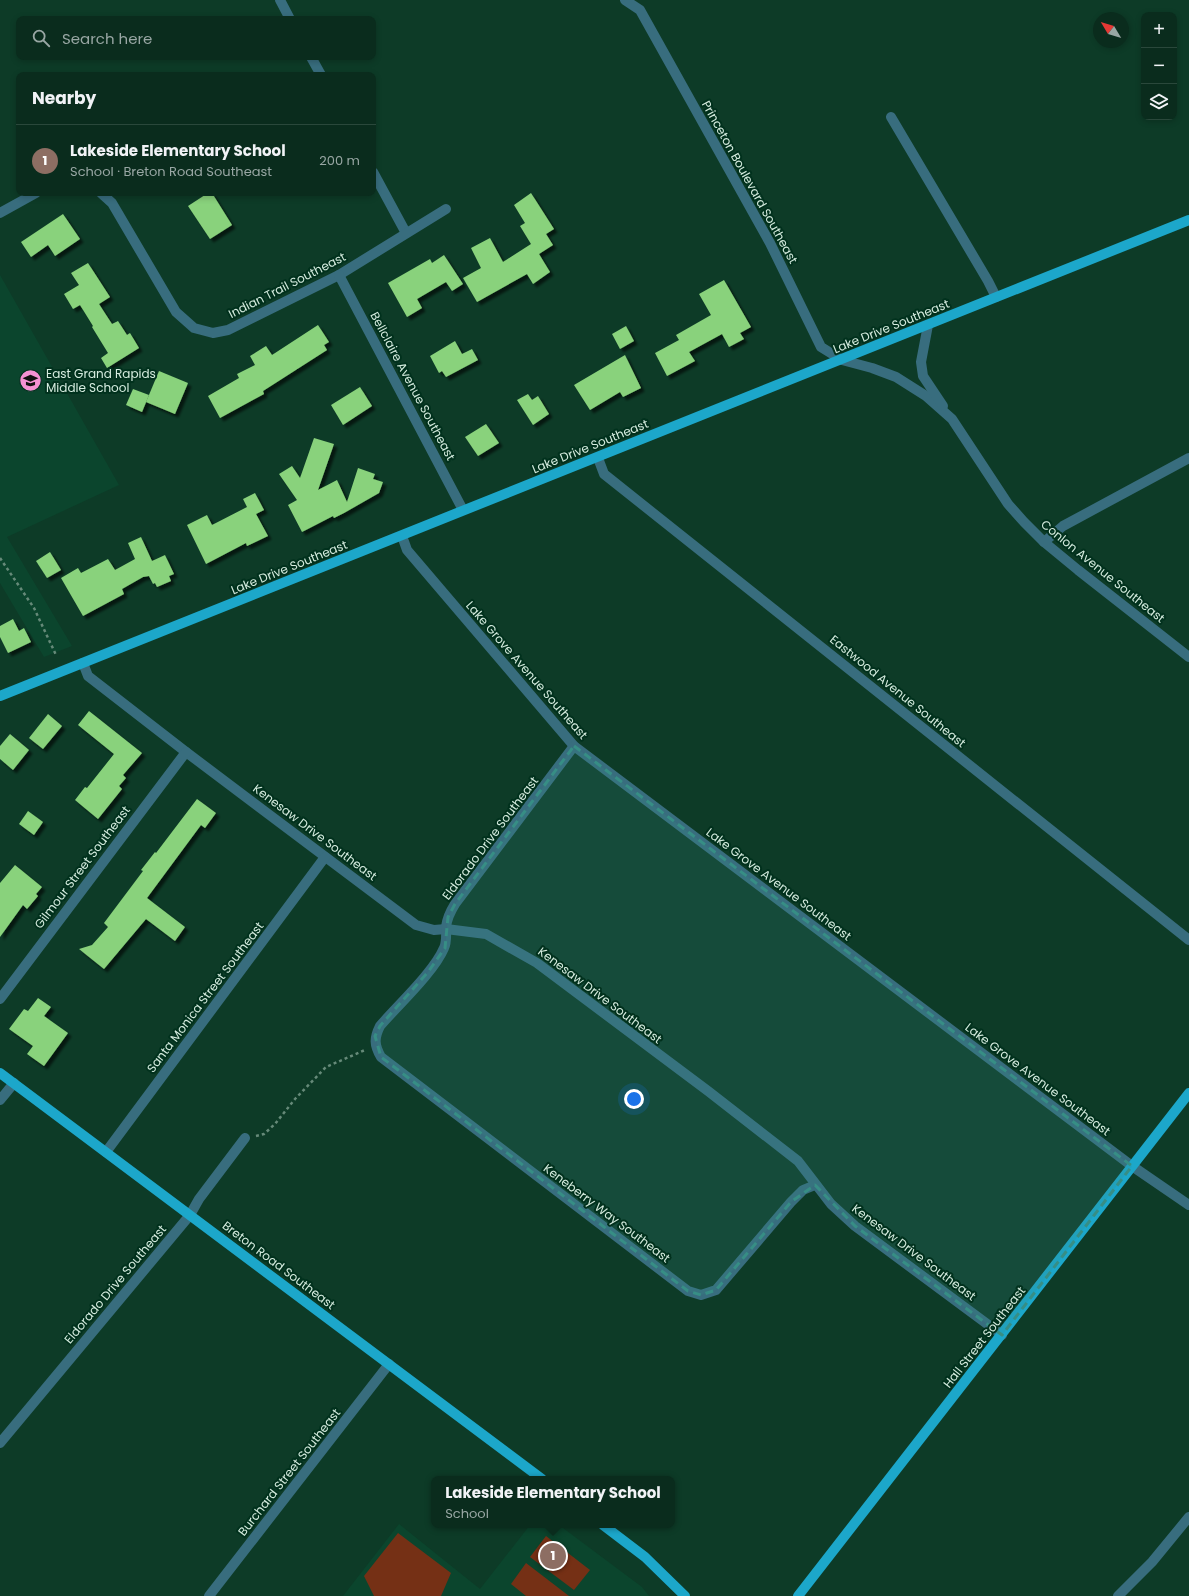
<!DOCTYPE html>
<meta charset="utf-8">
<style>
body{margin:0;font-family:Poppins,sans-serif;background:#133426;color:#f1f3f6}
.controls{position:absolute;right:12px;top:12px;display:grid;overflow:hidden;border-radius:8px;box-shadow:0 2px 6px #0003}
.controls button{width:36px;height:36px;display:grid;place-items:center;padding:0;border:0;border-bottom:1px solid #2a483b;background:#0a2c1d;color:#f1f3f6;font:20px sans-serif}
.compass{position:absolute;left:1093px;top:12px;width:36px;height:36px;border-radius:50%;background:#0a2c1d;box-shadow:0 2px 6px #0003;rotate:308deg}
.you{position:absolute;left:634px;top:1099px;width:14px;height:14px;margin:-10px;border:3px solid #fff;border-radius:50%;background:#1a73e8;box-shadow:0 0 0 6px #1a73e833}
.badge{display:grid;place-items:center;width:26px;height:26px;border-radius:50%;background:#f491d3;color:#fff;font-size:13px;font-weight:700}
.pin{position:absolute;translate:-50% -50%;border:2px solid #fff;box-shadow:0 1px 4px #0006}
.popup{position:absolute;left:431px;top:1476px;width:244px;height:52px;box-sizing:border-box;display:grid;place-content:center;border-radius:8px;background:#0a2c1d;filter:drop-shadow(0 1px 3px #0005);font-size:13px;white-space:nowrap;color:#99a7a4}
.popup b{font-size:15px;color:#f1f3f6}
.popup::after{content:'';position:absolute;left:50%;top:100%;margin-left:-8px;border:8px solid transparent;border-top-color:#0a2c1d}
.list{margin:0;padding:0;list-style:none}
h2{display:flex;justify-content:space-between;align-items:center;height:52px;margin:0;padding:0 16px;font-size:17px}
h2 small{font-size:13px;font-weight:400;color:#99a7a4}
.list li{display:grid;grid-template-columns:26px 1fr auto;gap:12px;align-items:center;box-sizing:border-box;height:72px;padding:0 16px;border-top:1px solid #2a483b}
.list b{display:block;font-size:15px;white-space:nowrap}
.list p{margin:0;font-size:13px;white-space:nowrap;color:#99a7a4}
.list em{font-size:13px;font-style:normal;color:#99a7a4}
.icon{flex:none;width:22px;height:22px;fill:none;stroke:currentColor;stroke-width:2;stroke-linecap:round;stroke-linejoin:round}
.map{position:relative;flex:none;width:1189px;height:1596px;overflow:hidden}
.search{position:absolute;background:#0a2c1d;box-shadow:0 2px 6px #0003;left:16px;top:16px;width:360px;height:44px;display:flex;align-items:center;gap:10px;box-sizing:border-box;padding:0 14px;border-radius:8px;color:#99a7a4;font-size:15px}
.panel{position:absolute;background:#0a2c1d;box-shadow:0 2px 6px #0003;left:16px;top:72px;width:360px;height:124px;border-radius:8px}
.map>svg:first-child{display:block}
</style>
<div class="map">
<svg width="1189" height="1596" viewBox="0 0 1189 1596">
<defs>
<filter id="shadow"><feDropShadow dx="3.5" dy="3.5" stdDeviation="1" flood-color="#0009"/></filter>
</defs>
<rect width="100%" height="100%" fill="#0d3b27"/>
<g fill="#0b452d">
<path d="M0,275L119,485L7,537L72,646L44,657L0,583Z"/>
<path d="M399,1524L480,1589L530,1525H559L642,1587L649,1596H343Z"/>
</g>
<g fill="#753015">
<path d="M398,1533L451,1573L441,1596H374L364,1576Z"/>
<path d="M546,1536L590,1570L574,1590L530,1557Z"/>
<path d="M526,1563L569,1596H526L511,1584Z"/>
</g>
<g fill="#89d27b" filter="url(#shadow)">
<path d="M208,193H212L232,225L210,239L188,206Z"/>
<path d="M531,193L554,229L546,234L553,245L539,254L550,272L533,284L527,274L477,302L463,278L481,268L471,248L490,238L503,262L531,244L520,226L525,223L514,205Z"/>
<path d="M63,214L80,239L55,256L48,245L31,257L21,242Z"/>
<path d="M444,255L463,284L452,291L446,282L417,299L422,308L407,317L388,283L430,259L432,263Z"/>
<path d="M88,263L110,297L99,304L112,324L118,321L127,335L130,333L139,348L107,368L101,358L108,353L92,327L93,326L80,305L73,309L64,294L79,285L71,273Z"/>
<path d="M724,280L751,327L740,333L744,339L729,347L722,334L689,352L695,361L667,376L655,353L679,340L676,335L711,315L699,294Z"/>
<path d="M318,325L329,342L324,345L327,350L263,391L264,394L220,418L208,396L239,378L237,374L255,365L250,356L266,346L272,355Z"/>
<path d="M626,326L634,341L620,349L612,334Z"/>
<path d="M455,341L462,354L472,349L478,360L446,377L442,371L439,373L430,356Z"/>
<path d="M625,355L641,388L623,397L620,392L590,410L574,385Z"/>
<path d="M159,371L188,383L175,414L146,402Z"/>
<path d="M360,387L372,406L343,425L331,405Z"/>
<path d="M133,389L149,395L142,412L126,405Z"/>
<path d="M528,394L532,400L538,396L549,414L533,425L517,400Z"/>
<path d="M486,424L499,443L478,456L465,437Z"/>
<path d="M314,438L334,444L318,490L337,480L347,502L358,468L375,474L373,479L383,482L379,493L344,513L334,518L333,516L302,532L288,505L297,500L279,474L292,466L300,478Z"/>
<path d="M255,493L264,510L256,514L268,536L247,546L246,543L206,564L187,525L207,515L212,525L247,507L243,499Z"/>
<path d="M141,537L152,561L165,555L174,574L169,576L171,581L157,587L155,583L153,584L149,576L143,577L122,589L124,594L83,616L61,578L78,568L81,573L108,559L115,570L135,559L128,543Z"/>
<path d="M50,552L61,570L47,578L36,561Z"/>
<path d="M13,619L19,631L24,628L31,642L8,653L0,637V626Z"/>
<path d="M89,711L142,753L123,775L126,778L119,786L122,789L98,819L75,800L85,787L87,788L114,754L78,725Z"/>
<path d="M48,714L62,726L43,749L29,738Z"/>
<path d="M10,734L29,750L13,770L0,759V746Z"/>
<path d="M197,799L216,813L205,828L201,825L147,898L185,927L175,941L146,919L104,969L79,949L92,945L108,927L104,923L143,871L141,870L155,852L156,853Z"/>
<path d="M28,811L43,822L34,835L19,824Z"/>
<path d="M15,865L42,887L36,894L38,896L27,909L23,905L0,937V883Z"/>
<path d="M38,998L51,1007L44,1016L68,1033L44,1066L27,1054L33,1046L9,1029L24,1009L28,1011Z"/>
</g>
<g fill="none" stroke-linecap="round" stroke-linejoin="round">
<g stroke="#668a79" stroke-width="2.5" stroke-dasharray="3 3" stroke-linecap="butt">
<path d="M0,558L34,608L56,655"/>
<path d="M256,1136L264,1134L275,1124L295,1099L326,1067L365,1050"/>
</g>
<g stroke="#386d7e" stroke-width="10">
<path d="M280,0L290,19"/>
<path d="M625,0L640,10L770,243L821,347L842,360L872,368L896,377L926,396L952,419L1008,504L1024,522L1044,542L1078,570L1189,657"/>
<path d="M311,57L321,75"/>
<path d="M891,117L988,281L996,297"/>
<path d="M373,172L406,233"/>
<path d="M101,193L112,203L176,312L194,328L213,333L228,330L339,275L446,209"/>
<path d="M0,213L36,193"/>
<path d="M339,275L463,510"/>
<path d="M928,325L921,362L923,376L943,406"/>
<path d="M598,458L604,474L1189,940"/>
<path d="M402,536L407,550L574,746L1132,1166L1189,1205"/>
<path d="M1044,542L1063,526L1189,458"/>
<path d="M83,663L88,676L186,752L416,925L434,930L446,929L486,934L537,963L708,1091L798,1161L831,1204L855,1226L1002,1335"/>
<path d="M574,746L455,904C450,912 447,918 446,927C446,934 447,942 444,948C434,972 397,1006 380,1026C374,1038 374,1045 381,1057L688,1291L701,1295L716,1290L791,1202L803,1190L815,1185"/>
<path d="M0,999L186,752"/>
<path d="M0,1100L14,1083"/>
<path d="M106,1152L325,857"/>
<path d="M0,1443L190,1215L199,1199L245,1138"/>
<path d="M209,1596L389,1364"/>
<path d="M1118,1596L1152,1562L1189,1517"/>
</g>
<g stroke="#1ca7ca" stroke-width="10">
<path d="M0,696L1189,220"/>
<path d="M0,1073L542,1479"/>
<path d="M603,1525L645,1557L685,1596"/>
<path d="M798,1596L1189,1093"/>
</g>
</g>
<path fill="#378e85" fill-opacity="0.2" stroke="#378e85" stroke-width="3" stroke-dasharray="8 5" stroke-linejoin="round" d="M574,746L1132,1166L1002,1335L855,1226L815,1185L791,1202L716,1290L701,1295L688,1291L381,1057L375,1036L380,1026L428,972L445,948L448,917L455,904Z"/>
<defs>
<symbol id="school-disc" viewBox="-11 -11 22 22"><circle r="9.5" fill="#f491d3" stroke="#01311d"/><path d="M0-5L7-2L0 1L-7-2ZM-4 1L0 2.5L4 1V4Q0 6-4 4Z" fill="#111"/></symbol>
</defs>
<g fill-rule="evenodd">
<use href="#school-disc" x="18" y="368" width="25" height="25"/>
</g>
<g text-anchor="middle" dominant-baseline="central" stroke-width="4" stroke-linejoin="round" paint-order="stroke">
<g font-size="12" fill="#d5ecdf" stroke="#01311d">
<text transform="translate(750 182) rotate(61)">Princeton Boulevard Southeast</text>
<text transform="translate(287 285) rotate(-27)">Indian Trail Southeast</text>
<text transform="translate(891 326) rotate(-22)">Lake Drive Southeast</text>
<text transform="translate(413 386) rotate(62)">Bellclaire Avenue Southeast</text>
<text transform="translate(590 446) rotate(-22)">Lake Drive Southeast</text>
<text transform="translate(289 567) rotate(-22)">Lake Drive Southeast</text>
<text transform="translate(1103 571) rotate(39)">Conlon Avenue Southeast</text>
<text transform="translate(527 670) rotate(49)">Lake Grove Avenue Southeast</text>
<text transform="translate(898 691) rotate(39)">Eastwood Avenue Southeast</text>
<text transform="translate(315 832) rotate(37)">Kenesaw Drive Southeast</text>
<text transform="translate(490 838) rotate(-53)">Eldorado Drive Southeast</text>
<text transform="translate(82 867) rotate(-53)">Gilmour Street Southeast</text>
<text transform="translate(779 884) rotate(37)">Lake Grove Avenue Southeast</text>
<text transform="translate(600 995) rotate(37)">Kenesaw Drive Southeast</text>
<text transform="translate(205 997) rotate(-53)">Santa Monica Street Southeast</text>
<text transform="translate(1038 1079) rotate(37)">Lake Grove Avenue Southeast</text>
<text transform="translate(607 1213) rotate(37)">Keneberry Way Southeast</text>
<text transform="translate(914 1252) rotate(37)">Kenesaw Drive Southeast</text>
<text transform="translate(279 1265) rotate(37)">Breton Road Southeast</text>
<text transform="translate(115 1284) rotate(-50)">Eldorado Drive Southeast</text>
<text transform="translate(984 1337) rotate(-52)">Hall Street Southeast</text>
<text transform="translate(289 1472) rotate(-52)">Burchard Street Southeast</text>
</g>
<g font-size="12" fill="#d5ecdf" stroke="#01311d" text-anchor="start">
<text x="46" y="373">East Grand Rapids<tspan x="46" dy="14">Middle School</tspan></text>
</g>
</g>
</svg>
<div class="controls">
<button>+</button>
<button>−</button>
<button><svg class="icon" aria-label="layers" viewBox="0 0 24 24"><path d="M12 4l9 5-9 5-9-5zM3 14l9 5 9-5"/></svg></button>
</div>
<svg class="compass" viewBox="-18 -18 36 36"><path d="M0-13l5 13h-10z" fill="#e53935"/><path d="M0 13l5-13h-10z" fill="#99a7a4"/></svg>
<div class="you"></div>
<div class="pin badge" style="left:553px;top:1556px;background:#8d6e63">1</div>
<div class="popup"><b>Lakeside Elementary School</b>School</div>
<div class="search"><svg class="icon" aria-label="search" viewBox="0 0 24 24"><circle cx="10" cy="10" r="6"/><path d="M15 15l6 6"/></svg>Search here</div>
<section class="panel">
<h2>Nearby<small></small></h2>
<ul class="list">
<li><span class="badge" style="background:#8d6e63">1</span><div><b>Lakeside Elementary School</b><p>School · Breton Road Southeast</p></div><em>200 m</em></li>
</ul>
</section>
</div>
